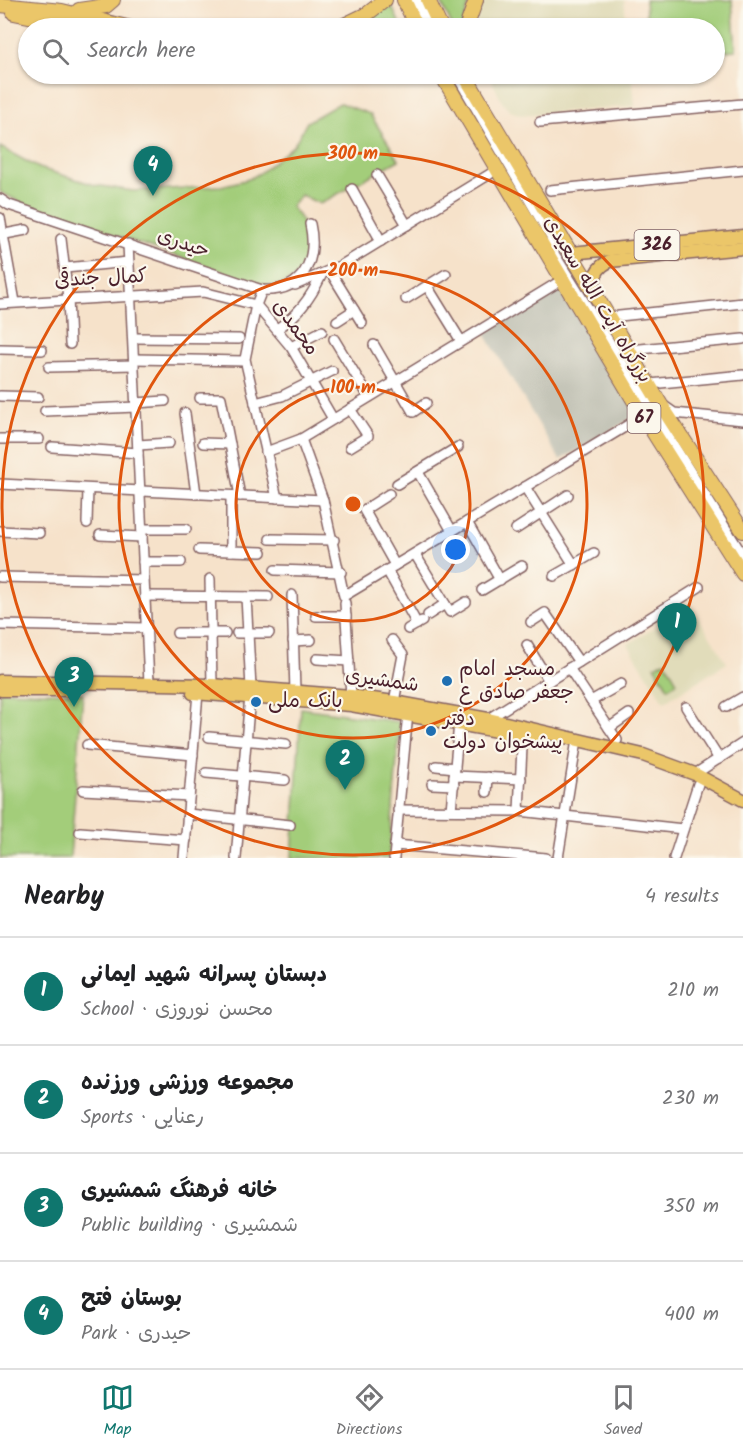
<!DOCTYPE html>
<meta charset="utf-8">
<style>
body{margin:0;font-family:Kalam,"Playpen Sans Arabic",sans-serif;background:#f6f6f6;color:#202124}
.you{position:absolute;left:456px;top:550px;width:21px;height:21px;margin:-15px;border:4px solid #fff;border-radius:50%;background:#1a73e8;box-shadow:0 0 0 9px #1a73e833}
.badge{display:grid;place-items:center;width:39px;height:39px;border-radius:50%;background:#0f766e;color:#fff;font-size:20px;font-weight:700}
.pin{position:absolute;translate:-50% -50px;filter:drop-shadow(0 2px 3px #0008)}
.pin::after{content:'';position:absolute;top:32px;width:21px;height:18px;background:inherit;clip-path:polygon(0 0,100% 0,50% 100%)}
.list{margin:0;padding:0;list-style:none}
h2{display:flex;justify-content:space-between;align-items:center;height:78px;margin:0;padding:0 24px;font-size:26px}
h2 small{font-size:20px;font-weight:400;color:#757577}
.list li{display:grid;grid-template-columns:39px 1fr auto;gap:18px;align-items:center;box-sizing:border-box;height:108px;padding:0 24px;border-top:2px solid #e0e0e0}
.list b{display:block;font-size:22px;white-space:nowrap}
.list p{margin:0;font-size:20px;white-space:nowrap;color:#757577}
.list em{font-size:20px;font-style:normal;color:#757577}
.icon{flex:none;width:33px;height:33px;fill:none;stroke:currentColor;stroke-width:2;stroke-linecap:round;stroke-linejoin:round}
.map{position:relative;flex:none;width:743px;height:858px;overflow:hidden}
.search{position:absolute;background:#fff;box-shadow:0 2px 4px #0004;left:18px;right:18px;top:18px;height:66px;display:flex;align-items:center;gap:15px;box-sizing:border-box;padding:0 21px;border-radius:33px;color:#757577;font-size:22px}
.sheet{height:510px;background:#fff}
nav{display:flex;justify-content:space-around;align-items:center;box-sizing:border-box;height:84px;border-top:2px solid #e0e0e0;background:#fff;font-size:16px;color:#757577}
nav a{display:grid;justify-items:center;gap:3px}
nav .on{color:#0f766e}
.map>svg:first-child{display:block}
</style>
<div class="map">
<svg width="743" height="858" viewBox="0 0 743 858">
<rect width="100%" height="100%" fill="#fbf7ec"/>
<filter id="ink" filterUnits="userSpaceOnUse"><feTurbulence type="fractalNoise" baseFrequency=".0167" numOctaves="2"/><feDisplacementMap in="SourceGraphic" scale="12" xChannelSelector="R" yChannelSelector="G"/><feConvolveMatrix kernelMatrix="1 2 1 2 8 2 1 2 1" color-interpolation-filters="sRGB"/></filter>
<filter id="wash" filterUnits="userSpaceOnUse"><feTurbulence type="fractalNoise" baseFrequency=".008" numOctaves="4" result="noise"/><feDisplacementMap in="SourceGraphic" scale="24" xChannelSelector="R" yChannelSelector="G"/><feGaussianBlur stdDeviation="1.35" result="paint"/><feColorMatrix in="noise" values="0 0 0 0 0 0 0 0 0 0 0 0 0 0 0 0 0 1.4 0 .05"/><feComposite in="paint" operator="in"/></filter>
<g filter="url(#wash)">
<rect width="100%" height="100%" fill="#f6e2ca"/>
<g fill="#e1dcba">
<path d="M484,0H624L627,28H473Z"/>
<path d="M489,74H632L635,106L521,115L510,111L502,102Z"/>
<path d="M691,606L727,663L664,702L628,644Z"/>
</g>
<path fill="#c5c5b8" d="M555,290L564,291L634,408L632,418L560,460L484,332Z"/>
<g fill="#a3cd7a" stroke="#767652" stroke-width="1.5">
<path d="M440,0H470L462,28H453Z"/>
<path d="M645,0H732L736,50L715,52L714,28H647Z"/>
<path d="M390,3L402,28H350Z"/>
<path d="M340,103L370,114L399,160L320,204L301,195L291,207C321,236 311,291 263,285L28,206L0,192V147L39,168L95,185L133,191L221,186L249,179L260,173L294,145L307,122Z"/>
<path d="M665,661L677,682L668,688L655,666Z"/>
<path d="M0,691L83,693L70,858H0Z"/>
<path d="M301,708L400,722L389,858H292Z"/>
</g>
</g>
<g filter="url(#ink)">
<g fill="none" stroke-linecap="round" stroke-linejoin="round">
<defs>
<g id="minor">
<path d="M413,0L425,28"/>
<path d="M421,0L433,28"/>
<path d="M456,74L556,246"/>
<path d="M540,122L743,104"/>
<path d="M377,175L407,225"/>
<path d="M352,189L381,241"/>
<path d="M550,190L743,170"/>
<path d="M0,199L9,205L262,290C303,293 318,260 310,224"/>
<path d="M0,218L15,302"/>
<path d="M0,235L26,230"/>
<path d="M61,239L68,298L70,344"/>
<path d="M128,244L149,683"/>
<path d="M548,244L743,556"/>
<path d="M65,268L129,262"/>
<path d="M330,271L362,323"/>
<path d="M295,285L340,266L490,174"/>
<path d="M427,286L461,341"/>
<path d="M262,290L256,305L245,359L277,498"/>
<path d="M406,299L446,274"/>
<path d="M0,304L203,292L256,305L291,347L333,419"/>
<path d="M610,317L743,303"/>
<path d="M337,321L354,310"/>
<path d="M277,329C298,315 310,299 321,276"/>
<path d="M133,338L239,339"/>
<path d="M334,339L369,397"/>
<path d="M374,345L413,412L426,403"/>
<path d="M291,347L322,331"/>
<path d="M0,349L42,350"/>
<path d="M630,350L743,339"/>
<path d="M134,359L245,361"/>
<path d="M49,367L134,365"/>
<path d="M650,384L743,375"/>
<path d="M0,396L38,397"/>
<path d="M200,398H221L240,496"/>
<path d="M136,403L165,401"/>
<path d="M255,403L282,396L332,371"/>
<path d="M664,406L674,413L743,420"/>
<path d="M350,409L368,436L350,447"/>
<path d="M45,411L136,407"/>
<path d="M185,413L196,494"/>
<path d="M0,439H39"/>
<path d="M301,439L323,500L344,596L643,416"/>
<path d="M203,443L230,444"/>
<path d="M138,445L169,443"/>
<path d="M52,447L138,453"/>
<path d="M266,452L301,439L562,280"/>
<path d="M418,472L452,531"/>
<path d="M0,484L323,500"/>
<path d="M397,484L458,447"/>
<path d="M525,487L574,565"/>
<path d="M389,494L364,510L395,565"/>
<path d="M467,522L500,580"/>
<path d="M87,523L88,489"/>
<path d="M142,529H186"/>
<path d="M516,529L568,495"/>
<path d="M0,531L39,533"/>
<path d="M100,535L142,537"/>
<path d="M270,539L334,540"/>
<path d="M199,550L262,552"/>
<path d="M231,551V496"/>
<path d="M415,554L450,612L466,602"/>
<path d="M143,562H181"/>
<path d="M275,570L341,572"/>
<path d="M387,570L417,624"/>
<path d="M554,576L594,553"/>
<path d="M0,577L144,580"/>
<path d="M210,579L212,685"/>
<path d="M482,590L522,566"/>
<path d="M292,595L295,691"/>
<path d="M145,596L268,597"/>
<path d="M246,597L251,688"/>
<path d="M345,603L351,696"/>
<path d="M428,615L445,604"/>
<path d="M316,616H346"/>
<path d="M531,622L545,613L579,662"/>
<path d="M0,625L146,628"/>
<path d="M408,629L422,621"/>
<path d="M177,633H225"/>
<path d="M237,633H269"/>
<path d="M392,640L403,655L394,702"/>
<path d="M293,641L311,640"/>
<path d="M527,645L549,681"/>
<path d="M317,659L349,661"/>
<path d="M569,668L617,740"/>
<path d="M591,701L621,684"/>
<path d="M686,707L719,759"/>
<path d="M726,707L743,697"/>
<path d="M488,719L699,587"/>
<path d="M609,728L629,714"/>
<path d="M209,737L286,744"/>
<path d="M87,745L193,755"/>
<path d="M436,766L455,768"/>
<path d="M206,773L285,780"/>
<path d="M695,774L743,743"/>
<path d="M454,776L521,779"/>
<path d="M432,784L454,785"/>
<path d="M83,790L189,796"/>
<path d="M487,792L488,777"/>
<path d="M398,810L519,811L683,829"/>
<path d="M451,810L459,723"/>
<path d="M519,811L522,747"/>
<path d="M188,814L290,825"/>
<path d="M80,832L186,840"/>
<path d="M395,845L546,858"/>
<path d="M184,858L198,693"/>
<path d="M236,858L250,696"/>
<path d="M394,858L408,713"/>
<path d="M558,858L576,746"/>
<path d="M674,858L698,784"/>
</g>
<g id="major">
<path d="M571,253L743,236"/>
<path d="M593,290C594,277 596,267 610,261L743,248"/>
<path d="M0,681L212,685L351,696L394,702L488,719L643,755L695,774L743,800"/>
<path d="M1,690H68"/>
<path d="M193,693L351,705L536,738"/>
</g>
<g id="highway">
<path d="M404,0L417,28"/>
<path d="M428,0L441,28"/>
<path d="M0,5L62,11L131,28"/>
<path d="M79,10L106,6L113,0"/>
<path d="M14,13L86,28"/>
<path d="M338,28L367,14L385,0"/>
<path d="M466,28L476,0"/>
<path d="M441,74L643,416L743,574"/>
<path d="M464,74L661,405L743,531"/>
</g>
</defs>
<use href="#minor" stroke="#866363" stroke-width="12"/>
<use href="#major" stroke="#866363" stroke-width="15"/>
<use href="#highway" stroke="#866363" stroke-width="16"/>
<use href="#minor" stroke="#fff" stroke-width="9"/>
<use href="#major" stroke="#ebc669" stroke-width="12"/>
<use href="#highway" stroke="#ebc669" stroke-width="14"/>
</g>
</g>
<g fill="none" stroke="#e0560e" stroke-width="3">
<circle cx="353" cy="504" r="117"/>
<circle cx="353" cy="504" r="234"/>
<circle cx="353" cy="504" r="351"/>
</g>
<g fill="#1f6fb2" stroke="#fbf7ec" stroke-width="2">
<circle cx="447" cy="681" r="6"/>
<circle cx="256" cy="702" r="6"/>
<circle cx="431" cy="731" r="6"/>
</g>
<g text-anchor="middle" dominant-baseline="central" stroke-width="4.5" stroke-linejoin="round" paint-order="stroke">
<g fill="#fbf7ec" stroke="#7f6065" stroke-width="1.5">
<rect x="634.5" y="230" width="45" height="30" rx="4.5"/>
<rect x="627.5" y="403" width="33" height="30" rx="4.5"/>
</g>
<g font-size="18" font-weight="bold" fill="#4a1f2b">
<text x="657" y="245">326</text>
<text x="644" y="418">67</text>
</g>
<g font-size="20" fill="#4a1f2b" stroke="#fbf7ec">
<text transform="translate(183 244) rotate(19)">حیدری</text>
<text transform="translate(101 279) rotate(-3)">کمال جندقی</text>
<text transform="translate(597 300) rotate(59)">بزرگراه آیت الله سعیدی</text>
<text transform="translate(295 328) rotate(54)">محمدی</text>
<text transform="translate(382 681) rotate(8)">شمشیری</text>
</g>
<g font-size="20" fill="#4a1f2b" stroke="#fbf7ec" text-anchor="start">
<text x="459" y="670">مسجد امام<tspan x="459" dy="23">جعفر صادق ع</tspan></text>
<text x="268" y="702">بانک ملی</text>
<text x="443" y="720">دفتر<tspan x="443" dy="23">پیشخوان دولت</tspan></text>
</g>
</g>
<circle cx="353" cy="504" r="9" fill="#e0560e" stroke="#fbf7ec" stroke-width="3"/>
<g font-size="18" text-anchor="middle" font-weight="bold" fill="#e0560e" stroke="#fbf7ec" stroke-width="4.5" stroke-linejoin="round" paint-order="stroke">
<text x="353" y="159">300 m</text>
<text x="353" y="276">200 m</text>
<text x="353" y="393">100 m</text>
</g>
</svg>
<div class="you"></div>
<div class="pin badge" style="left:677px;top:653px">1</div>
<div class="pin badge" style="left:345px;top:790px">2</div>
<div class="pin badge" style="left:74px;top:707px">3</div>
<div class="pin badge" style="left:153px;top:196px">4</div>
<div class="search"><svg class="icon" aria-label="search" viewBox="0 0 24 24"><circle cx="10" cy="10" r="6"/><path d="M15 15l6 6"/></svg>Search here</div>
</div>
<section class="sheet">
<h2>Nearby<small>4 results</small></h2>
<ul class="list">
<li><span class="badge">1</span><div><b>دبستان پسرانه شهید ایمانی</b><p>School · محسن نوروزی</p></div><em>210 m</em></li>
<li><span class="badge">2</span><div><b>مجموعه ورزشی ورزنده</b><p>Sports · رعنایی</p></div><em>230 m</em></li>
<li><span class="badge">3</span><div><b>خانه فرهنگ شمشیری</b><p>Public building · شمشیری</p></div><em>350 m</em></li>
<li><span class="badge">4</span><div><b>بوستان فتح</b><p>Park · حیدری</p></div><em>400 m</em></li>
</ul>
</section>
<nav>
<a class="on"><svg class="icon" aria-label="map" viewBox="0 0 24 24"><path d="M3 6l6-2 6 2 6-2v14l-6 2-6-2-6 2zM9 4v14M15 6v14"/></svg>Map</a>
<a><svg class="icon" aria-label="directions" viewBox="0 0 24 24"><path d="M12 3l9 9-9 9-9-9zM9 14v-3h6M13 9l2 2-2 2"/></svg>Directions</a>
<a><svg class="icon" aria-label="saved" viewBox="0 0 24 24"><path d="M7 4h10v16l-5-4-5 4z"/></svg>Saved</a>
</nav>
